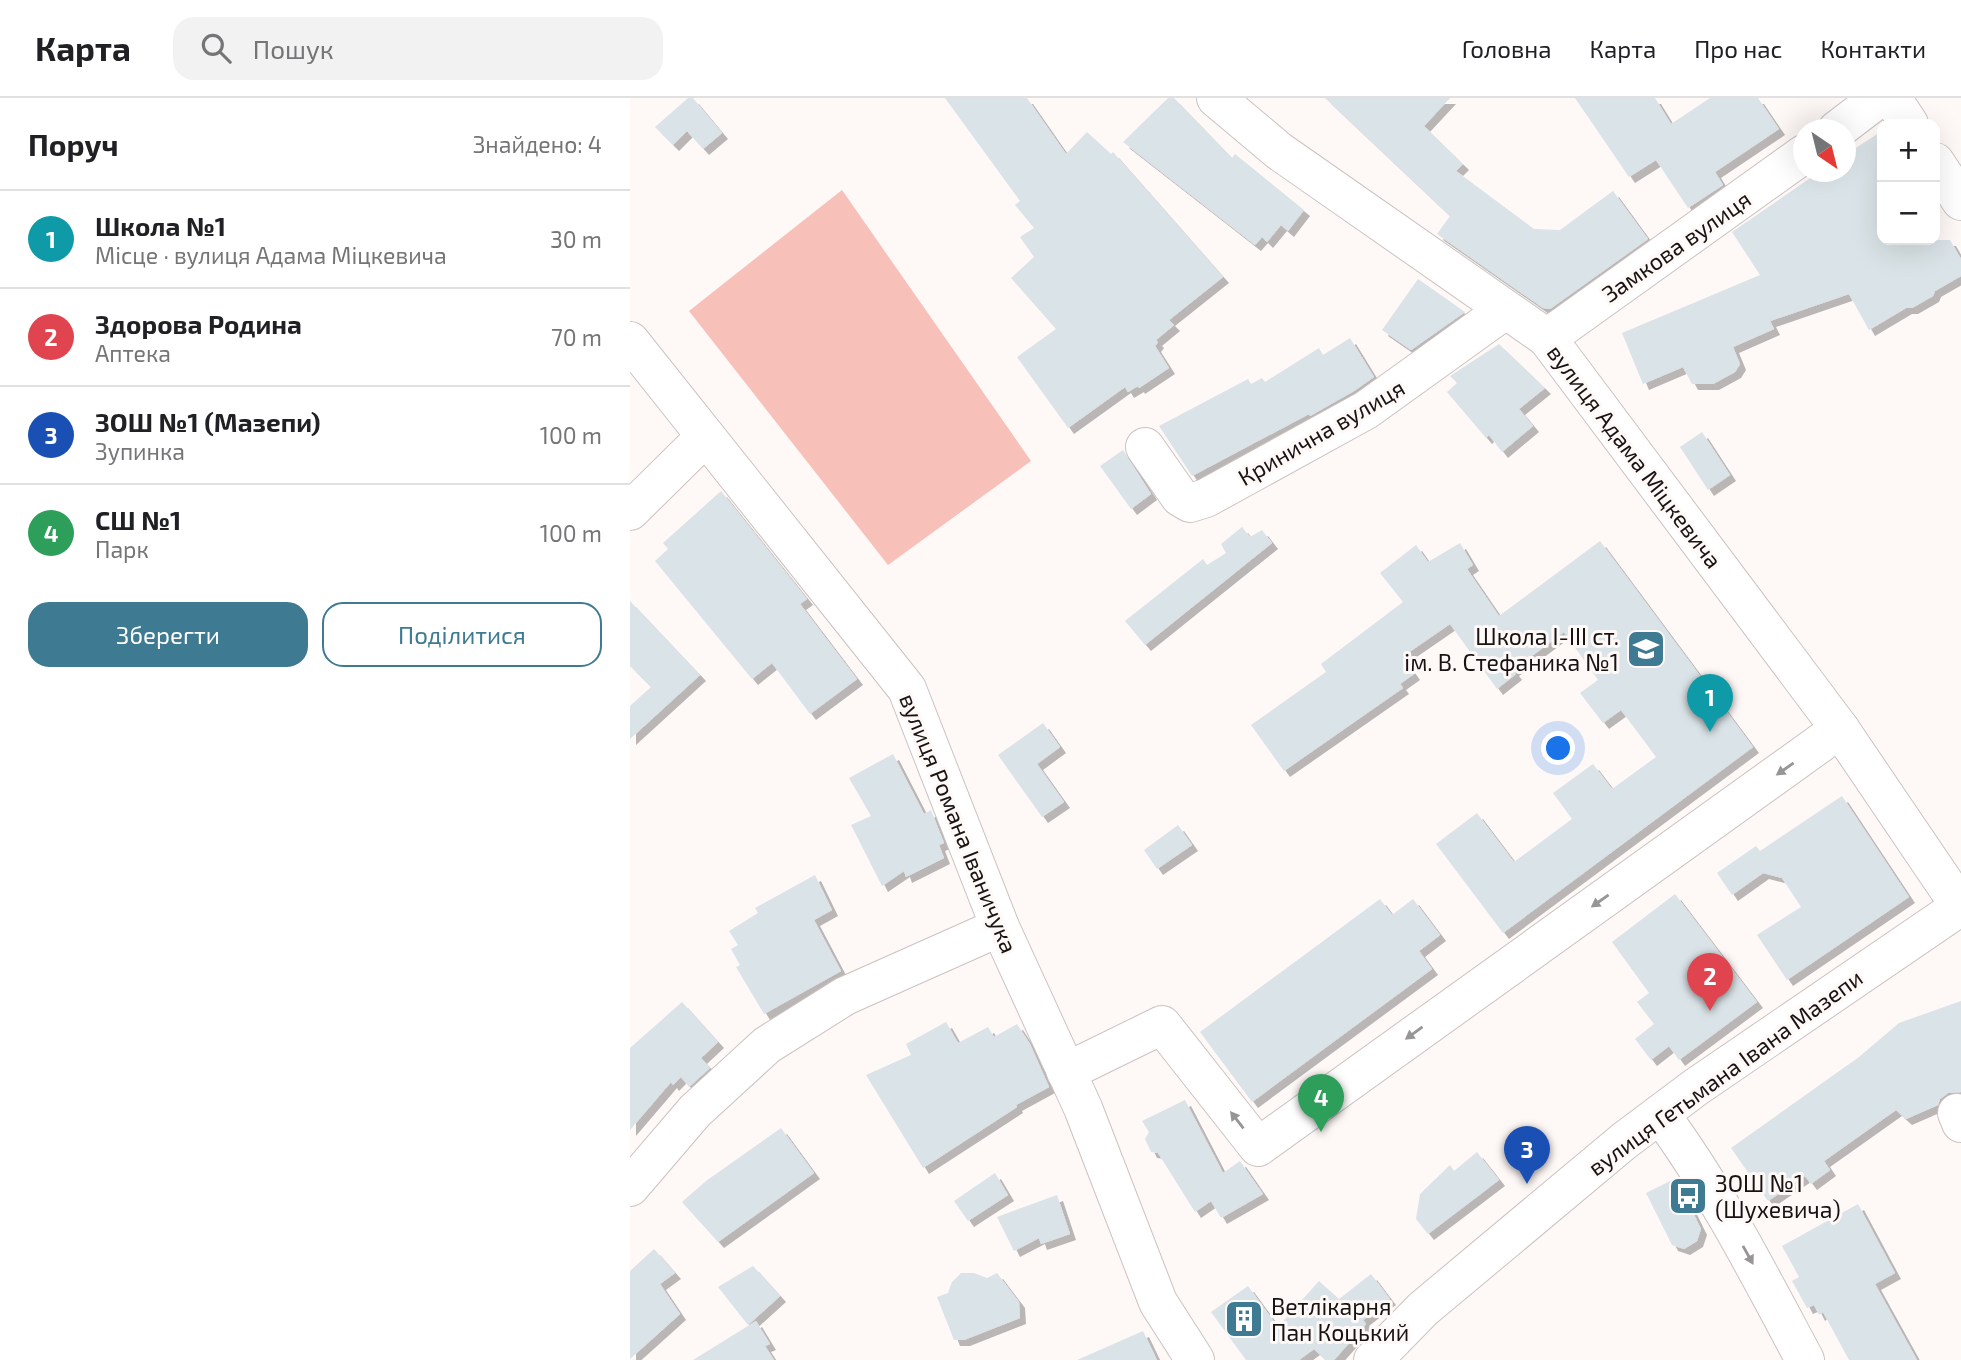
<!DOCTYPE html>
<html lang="uk">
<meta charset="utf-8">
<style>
body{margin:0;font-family:"Exo 2",sans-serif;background:#f2f2f2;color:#202124}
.controls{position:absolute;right:21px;top:21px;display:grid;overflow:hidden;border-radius:14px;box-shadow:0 7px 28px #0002}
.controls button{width:63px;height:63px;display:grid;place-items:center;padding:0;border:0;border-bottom:2px solid #e0e0e0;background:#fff;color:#202124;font:35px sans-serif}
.compass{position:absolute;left:1163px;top:21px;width:63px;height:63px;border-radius:50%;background:#fff;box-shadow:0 7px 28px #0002;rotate:145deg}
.you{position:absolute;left:929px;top:651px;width:24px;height:24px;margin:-18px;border:5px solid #fff;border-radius:50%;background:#1a73e8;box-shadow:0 0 0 10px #1a73e833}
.badge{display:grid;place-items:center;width:46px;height:46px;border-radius:50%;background:#3e7a91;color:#fff;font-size:23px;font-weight:700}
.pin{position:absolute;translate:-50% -58px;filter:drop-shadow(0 2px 4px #0008)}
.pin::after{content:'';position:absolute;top:37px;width:24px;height:21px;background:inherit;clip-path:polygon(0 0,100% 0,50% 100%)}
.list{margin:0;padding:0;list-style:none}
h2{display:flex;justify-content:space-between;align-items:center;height:91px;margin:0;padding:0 28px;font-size:30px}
h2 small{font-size:23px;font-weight:400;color:#757577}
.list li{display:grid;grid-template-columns:46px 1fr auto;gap:21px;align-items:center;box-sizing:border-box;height:98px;padding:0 28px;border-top:2px solid #e0e0e0}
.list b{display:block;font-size:26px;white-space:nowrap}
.list p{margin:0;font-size:23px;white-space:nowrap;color:#757577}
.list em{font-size:23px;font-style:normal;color:#757577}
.actions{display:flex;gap:14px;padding:21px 28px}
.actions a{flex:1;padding:16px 0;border:2px solid #3e7a91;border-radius:21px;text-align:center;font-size:24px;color:#3e7a91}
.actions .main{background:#3e7a91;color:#fff}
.icon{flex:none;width:38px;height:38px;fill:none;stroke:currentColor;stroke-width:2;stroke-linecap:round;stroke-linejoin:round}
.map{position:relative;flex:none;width:1331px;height:1262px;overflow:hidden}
header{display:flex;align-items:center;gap:42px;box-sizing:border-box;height:98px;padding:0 35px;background:#fff;border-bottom:2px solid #e0e0e0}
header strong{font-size:33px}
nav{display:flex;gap:38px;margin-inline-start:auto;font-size:24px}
.search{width:490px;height:63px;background:#f2f2f2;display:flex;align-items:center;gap:18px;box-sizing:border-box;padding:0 24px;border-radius:21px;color:#757577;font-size:26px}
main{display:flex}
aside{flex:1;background:#fff}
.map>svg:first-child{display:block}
</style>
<header>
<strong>Карта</strong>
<div class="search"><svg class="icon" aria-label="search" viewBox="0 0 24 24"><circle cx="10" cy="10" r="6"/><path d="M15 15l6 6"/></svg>Пошук</div>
<nav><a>Головна</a><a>Карта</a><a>Про нас</a><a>Контакти</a></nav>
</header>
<main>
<aside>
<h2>Поруч<small>Знайдено: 4</small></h2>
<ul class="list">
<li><span class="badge" style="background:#0f9aa8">1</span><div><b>Школа №1</b><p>Місце · вулиця Адама Міцкевича</p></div><em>30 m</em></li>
<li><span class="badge" style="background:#e0444e">2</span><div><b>Здорова Родина</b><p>Аптека</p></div><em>70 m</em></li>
<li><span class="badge" style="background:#1a4fb4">3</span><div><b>ЗОШ №1 (Мазепи)</b><p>Зупинка</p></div><em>100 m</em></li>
<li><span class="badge" style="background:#2e9e5b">4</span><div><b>СШ №1</b><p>Парк</p></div><em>100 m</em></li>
</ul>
<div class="actions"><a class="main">Зберегти</a><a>Поділитися</a></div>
</aside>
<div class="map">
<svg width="1331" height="1262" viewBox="0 0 1331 1262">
<defs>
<filter id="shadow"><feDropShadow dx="6" dy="6" stdDeviation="0" flood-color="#0004"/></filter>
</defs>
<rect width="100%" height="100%" fill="#fef8f7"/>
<path fill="#f7c0b8" d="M212,92L401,363L258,467L59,213Z"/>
<g fill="#dae3e7" filter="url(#shadow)">
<path d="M58,0H63L92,35L73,51L57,33L43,47L25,29Z"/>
<path d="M315,0H397L436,56L457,34L481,56L483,54L593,179L539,222L544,227L526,242L528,244L525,248L539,270L509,290L508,288L498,294L495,289L438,330L387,259L426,231L381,180L404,159L390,139L404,130L385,107L390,103Z"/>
<path d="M538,0H544L602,60L605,56L674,112L658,133L651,127L637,144L632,139L625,147L493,44Z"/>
<path d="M695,0H820L794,28L833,66L826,73L904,131L930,132L983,93L1018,141L920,211L913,210L807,136L820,118Z"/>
<path d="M945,0H1025L1041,26L1080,0H1128L1149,31L1085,74L1093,87L1058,110L1026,62L999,79Z"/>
<path d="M1252,33V142H1320L1331,161V178L1305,193L1303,198L1282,210H1276L1239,232L1219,196L1140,223L1144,231L1103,249L1110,266L1105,274L1083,286H1062L1053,269L1013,286L992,235L1130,177L1102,134L1189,74H1215V57Z"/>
<path d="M788,181L835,214L781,252L752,232Z"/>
<path d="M720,240L744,279L724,293L680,318L679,316L562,378L529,328L618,281L621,286L632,280L635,284L689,250L693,257Z"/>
<path d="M869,246L915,290L889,311L903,328L872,354L859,337L856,340L817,294L827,285L820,278Z"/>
<path d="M1072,334L1100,377L1078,392L1050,349Z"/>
<path d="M493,352L521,396L501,411L470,368Z"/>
<path d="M91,393L177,501L170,506L227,581L180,616L142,565L122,581L25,463L38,451L33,445Z"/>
<path d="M612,429L620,439L632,432L642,445L515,547L495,523L573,461L577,467L596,455L591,446Z"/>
<path d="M970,443L1123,649L873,835L806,746L847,715L884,764L942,721L923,695L963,666L982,691L1026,659L991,612L973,625L950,595L968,582L934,534L883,572L886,576L867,591L820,526L772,559L784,576L770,586L773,590L654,673L621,627L696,574L691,566L773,504L750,475L786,447L798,464L830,445L843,467L837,471L869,518Z"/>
<path d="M0,503L70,577L0,641V608L21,589L0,568Z"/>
<path d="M413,625L430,649L407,666L434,704L412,719L368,657Z"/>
<path d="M263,656L294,716L301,712L314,745L309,747L314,760L276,779L274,773L252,788L221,727L241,718L219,680Z"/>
<path d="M1212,698L1279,799L1157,882L1127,837L1171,809L1152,780L1133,775L1102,797L1087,775L1126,748L1130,753Z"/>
<path d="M548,727L562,747L527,771L514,752Z"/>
<path d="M185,777L202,812L184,822L211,873L134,916L106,869L110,867L101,851L108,847L99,833L128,815L125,810Z"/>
<path d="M1045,796L1127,904L1049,962L1039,948L1021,962L1005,941L1024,926L1007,904L1019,895L982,844Z"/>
<path d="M750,801L762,817L783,801L810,837L789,853L802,871L622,1004L570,934Z"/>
<path d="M1331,903V994L1318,995L1310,1001L1308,1007L1276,1021L1266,1012L1194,1063L1200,1072L1181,1086L1175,1078L1138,1103L1101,1050L1229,959L1269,925Z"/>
<path d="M52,904L88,944L71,960L80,970L59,989L51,979L43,987L41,984L0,1032V950Z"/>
<path d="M316,924L328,945L358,929L364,939L387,926L400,946L419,989L386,1007L387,1009L293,1070L236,977L281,957L276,946Z"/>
<path d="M555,1002L593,1075L610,1063L633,1096L591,1120L581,1103L565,1114L528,1055L521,1054L515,1041L519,1034L512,1023Z"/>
<path d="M151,1030L184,1075L88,1144L52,1104L76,1083Z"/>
<path d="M847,1054L869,1082L798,1136L786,1121L790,1096L820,1067L824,1073Z"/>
<path d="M365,1075L378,1097L338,1123L324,1103Z"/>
<path d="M1046,1080L1071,1131L1067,1143L1054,1151L1042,1147L1016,1095Z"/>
<path d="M427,1097L440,1136L411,1146L409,1140L384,1153L367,1119Z"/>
<path d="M1228,1106L1265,1175L1245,1186L1287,1262H1219L1193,1214L1189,1217L1184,1207L1177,1210L1162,1183L1169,1179L1152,1148Z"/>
<path d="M24,1151L45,1175L30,1186L50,1216L0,1261V1173Z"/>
<path d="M123,1168L150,1198L118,1227L88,1189Z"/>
<path d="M331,1175H344L357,1180L367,1175L389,1204L390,1220L334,1242H324L307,1199L318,1195L322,1184Z"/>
<path d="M741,1176L760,1201L733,1222L736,1226L704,1262H696L684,1251L669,1262H616L581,1214L618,1188L648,1229L689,1183L709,1201Z"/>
<path d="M126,1223L140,1246L135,1248L144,1262H63Z"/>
<path d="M513,1233L527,1262H447Z"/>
</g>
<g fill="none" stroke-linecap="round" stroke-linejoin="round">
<defs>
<g id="minor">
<path d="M586,0L649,53L917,240"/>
<path d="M1262,0L1279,26"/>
<path d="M1305,64L1331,103"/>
<path d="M0,243L277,591L370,829L453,1010L528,1204L565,1262"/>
<path d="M515,349L550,399L560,405L576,400L736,312L875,212"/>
<path d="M0,413L75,339"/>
<path d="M436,974L532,927L628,1049L1210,631"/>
<path d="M1327,1015L1331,1025"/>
<path d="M1030,1016C1087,1093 1130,1178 1175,1262"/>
<path d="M0,1089L65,1013L137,947L215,898L370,829"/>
</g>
<g id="major">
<path d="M1207,32L1249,0"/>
<path d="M1174,56L917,240L1210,631L1330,808"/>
<path d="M743,1262L793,1211L994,1043L1066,989L1331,808"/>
</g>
</defs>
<use href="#minor" stroke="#ccc2c1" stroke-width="40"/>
<use href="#major" stroke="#ccc2c1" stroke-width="40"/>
<use href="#minor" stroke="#fff" stroke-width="38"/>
<use href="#major" stroke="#fff" stroke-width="38"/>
</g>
<defs><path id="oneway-solid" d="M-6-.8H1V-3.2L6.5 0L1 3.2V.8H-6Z" transform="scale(1.75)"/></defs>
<g fill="#979595">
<use href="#oneway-solid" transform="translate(1155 671) rotate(145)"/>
<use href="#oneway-solid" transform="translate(970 803) rotate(145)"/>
<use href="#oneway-solid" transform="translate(784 935) rotate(144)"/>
<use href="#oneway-solid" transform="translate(607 1022) rotate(-128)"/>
<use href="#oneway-solid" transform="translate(1118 1157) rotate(61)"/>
</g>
<defs>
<symbol id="school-square" viewBox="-11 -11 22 22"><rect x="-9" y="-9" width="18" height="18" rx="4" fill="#3e7a91" stroke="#fef8f7"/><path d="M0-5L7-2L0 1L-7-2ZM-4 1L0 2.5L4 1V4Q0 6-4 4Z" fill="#fff"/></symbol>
<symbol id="bus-square" viewBox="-11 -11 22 22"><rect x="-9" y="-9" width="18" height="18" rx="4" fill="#3e7a91" stroke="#fef8f7"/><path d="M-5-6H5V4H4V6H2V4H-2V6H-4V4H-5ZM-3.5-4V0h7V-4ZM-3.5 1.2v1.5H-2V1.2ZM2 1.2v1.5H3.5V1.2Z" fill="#fff"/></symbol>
<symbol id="building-square" viewBox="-11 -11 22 22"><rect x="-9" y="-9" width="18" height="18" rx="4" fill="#3e7a91" stroke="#fef8f7"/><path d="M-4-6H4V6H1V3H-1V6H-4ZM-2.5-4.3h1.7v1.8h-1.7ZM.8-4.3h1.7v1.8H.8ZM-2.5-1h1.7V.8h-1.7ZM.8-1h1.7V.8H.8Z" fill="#fff"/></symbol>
</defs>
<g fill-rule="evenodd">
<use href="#school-square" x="994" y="529" width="44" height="44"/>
<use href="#bus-square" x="1036" y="1076" width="44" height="44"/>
<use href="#building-square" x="592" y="1199" width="44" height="44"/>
</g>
<g text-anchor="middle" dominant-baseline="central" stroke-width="6" stroke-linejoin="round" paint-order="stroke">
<g font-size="23" fill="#171313" stroke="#fef8f7">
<text transform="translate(1046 148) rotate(-35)">Замкова вулиця</text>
<text transform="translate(691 334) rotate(-30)">Кринична вулиця</text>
<text transform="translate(1005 358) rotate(53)">вулиця Адама Міцкевича</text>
<text transform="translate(329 725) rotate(68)">вулиця Романа Іваничука</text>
<text transform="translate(1095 974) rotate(-36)">вулиця Гетьмана Івана Мазепи</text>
</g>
<g font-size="23" fill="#171313" stroke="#fef8f7" text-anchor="start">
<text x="989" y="538" text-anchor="end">Школа I-III ст.<tspan x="989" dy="26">ім. В. Стефаника №1</tspan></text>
<text x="1085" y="1085">ЗОШ №1<tspan x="1085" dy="26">(Шухевича)</tspan></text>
<text x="641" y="1208">Ветлікарня<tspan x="641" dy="26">Пан Коцький</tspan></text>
</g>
</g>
</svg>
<div class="controls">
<button>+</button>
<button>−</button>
</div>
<svg class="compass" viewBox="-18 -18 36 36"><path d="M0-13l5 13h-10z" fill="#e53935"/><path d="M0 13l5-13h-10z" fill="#757577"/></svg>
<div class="you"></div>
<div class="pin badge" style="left:1080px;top:634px;background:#0f9aa8">1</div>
<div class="pin badge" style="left:1080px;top:913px;background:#e0444e">2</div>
<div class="pin badge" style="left:897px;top:1086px;background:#1a4fb4">3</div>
<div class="pin badge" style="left:691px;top:1034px;background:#2e9e5b">4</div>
</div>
</main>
